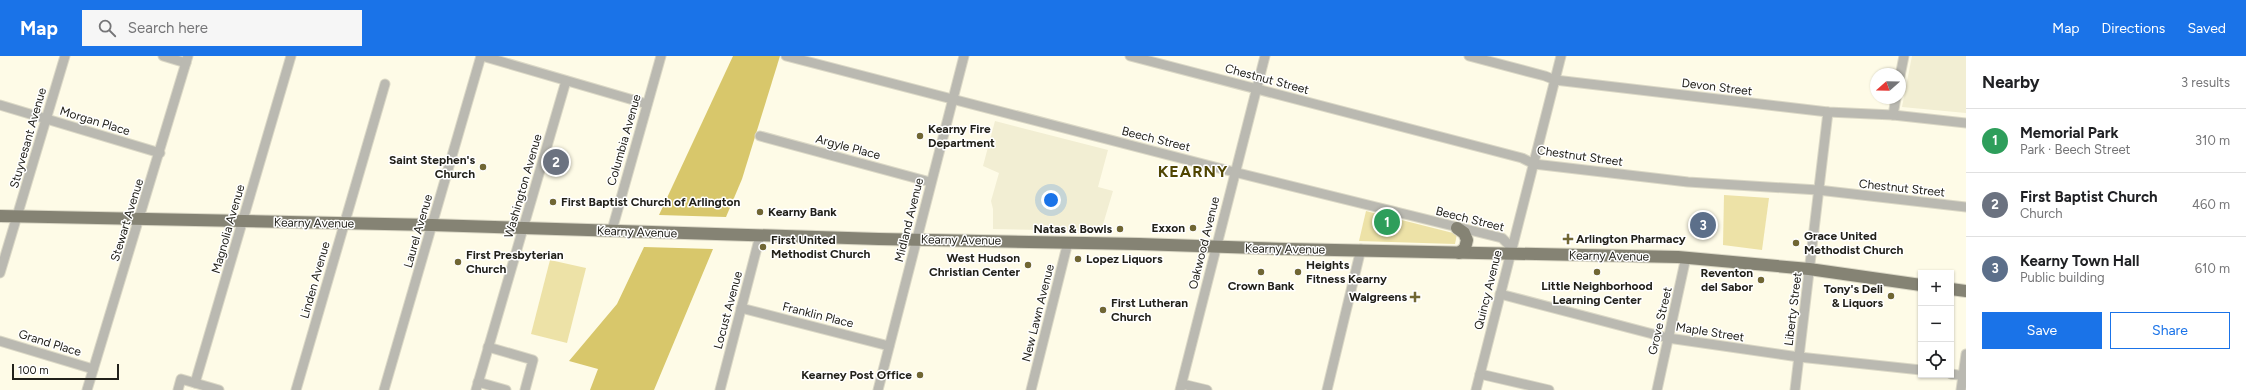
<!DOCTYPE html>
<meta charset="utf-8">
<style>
body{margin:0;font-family:Figtree,sans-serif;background:#f6f6f6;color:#202124}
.controls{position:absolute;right:12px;bottom:12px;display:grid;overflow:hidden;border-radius:0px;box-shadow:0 1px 3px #0004}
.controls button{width:36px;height:36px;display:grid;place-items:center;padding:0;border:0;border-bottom:1px solid #e0e0e0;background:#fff;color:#202124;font:20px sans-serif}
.compass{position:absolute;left:1870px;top:12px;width:36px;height:36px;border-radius:50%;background:#fff;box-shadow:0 1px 3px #0004;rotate:250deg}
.scale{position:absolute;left:12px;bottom:10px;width:107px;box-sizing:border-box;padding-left:4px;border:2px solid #22211a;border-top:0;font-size:11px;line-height:14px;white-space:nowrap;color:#22211a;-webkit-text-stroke:3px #fff;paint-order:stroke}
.you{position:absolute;left:1051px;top:144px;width:14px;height:14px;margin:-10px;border:3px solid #fff;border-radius:50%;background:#1a73e8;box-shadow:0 0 0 6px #1a73e833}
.badge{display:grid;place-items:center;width:26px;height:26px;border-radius:50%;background:#1a73e8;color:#fff;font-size:13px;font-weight:700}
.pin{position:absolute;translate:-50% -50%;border:2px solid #fff;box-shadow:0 1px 4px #0006}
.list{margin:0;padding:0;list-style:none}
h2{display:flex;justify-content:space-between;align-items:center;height:52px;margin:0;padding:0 16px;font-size:17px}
h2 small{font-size:13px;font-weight:400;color:#757577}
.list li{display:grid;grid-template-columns:26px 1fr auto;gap:12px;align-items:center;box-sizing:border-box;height:64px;padding:0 16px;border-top:1px solid #e0e0e0}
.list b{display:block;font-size:15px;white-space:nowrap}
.list p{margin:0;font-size:13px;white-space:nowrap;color:#757577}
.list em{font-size:13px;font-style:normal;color:#757577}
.actions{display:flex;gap:8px;padding:12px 16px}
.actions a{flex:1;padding:9px 0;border:1px solid #1a73e8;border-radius:0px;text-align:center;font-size:14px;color:#1a73e8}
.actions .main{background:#1a73e8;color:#fff}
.icon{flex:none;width:22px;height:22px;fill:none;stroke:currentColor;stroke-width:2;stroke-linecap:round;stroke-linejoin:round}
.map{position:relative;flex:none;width:1966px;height:334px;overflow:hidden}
header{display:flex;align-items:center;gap:24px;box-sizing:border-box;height:56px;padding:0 20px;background:#1a73e8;color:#fff}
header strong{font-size:19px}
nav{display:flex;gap:22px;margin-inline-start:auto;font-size:14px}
.search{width:280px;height:36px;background:#f6f6f6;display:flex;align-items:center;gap:10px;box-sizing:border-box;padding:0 14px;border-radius:0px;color:#757577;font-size:15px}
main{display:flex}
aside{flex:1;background:#fff}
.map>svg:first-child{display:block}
</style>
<header>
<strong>Map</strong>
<div class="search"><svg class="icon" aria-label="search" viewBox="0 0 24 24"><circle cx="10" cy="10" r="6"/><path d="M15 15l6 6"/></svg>Search here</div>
<nav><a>Map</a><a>Directions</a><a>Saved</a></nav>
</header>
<main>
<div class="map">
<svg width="1966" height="334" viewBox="0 0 1966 334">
<rect width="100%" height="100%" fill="#fefbe7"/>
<g fill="#f2eed3">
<path d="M1912,0H1966V57L1902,51Z"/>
<path d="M995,65L1108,94L1098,131L1113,135L1101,175L993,173V153L991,145L999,117L983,110Z"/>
</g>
<g fill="#ede2a7">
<path d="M1724,139L1769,142L1762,194L1723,189Z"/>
<path d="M1366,155L1457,178L1455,188L1359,185Z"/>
<path d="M550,204L586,212L567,287L531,278Z"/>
</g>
<g fill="#d8c76b">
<path d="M733,0H780L742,123L726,161L659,159Z"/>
<path d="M644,191L713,193L654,334H590L598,313L569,305L617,248Z"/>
</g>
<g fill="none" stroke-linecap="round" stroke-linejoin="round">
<defs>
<g id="minor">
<path d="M163,0L186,7"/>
<path d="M482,0L647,48"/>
<path d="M786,0L1234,116L1502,182L1511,191L1509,197"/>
<path d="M1130,0L1522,102L1534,108L1688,126L1818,134L1966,151"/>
<path d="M1469,0L1545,20L1555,24L1828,56L1893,59L1966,67"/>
<path d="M1900,20L1904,0"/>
<path d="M0,49L160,97"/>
<path d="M1893,59L1896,42"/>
<path d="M760,80L930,126"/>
<path d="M612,174L661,0"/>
<path d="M0,217L65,0"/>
<path d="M1500,238L1668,282L1799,301L1921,314"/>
<path d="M741,252L889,290"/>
<path d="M0,285L93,313"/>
<path d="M488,291L533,304L525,334"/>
<path d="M1480,318L1549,334"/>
<path d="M1951,318L1966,320"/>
<path d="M478,326L506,334"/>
<path d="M195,327L219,334"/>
<path d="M1182,328L1207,334"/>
<path d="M87,334L188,0"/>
<path d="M178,334L181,323L195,327L291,0"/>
<path d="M296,334L385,28"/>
<path d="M384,334L481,0"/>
<path d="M476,334L566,25"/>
<path d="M720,334L760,180"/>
<path d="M878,334L964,0"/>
<path d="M1031,334L1068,186"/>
<path d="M1180,334L1265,0"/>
<path d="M1327,334L1361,193"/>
<path d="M1476,334L1561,0"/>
<path d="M1657,334L1686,201"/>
<path d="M1795,334L1828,56"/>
<path d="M1961,334L1966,298"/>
</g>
<g id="major">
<path d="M0,160L432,169L879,183L1139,188L1287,193L1678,201L1809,213L1921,229"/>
<path d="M1457,172L1464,177L1467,184L1465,192L1459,197"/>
<path d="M1951,233L1966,235"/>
</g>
</defs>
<use href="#minor" stroke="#dbd8c6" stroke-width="11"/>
<use href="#major" stroke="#dbd8c6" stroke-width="14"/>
<use href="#minor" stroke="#bab9b1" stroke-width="9"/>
<use href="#major" stroke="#858374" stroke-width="12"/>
</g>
<g fill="#706633" stroke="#fff" stroke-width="1.5">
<circle cx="920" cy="80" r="4"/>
<circle cx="483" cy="111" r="4"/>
<circle cx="553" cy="146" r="4"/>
<circle cx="760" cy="156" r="4"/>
<circle cx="1193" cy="172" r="4"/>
<circle cx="1120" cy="173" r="4"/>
<path d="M1566 177h4v4h4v4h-4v4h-4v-4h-4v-4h4z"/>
<circle cx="1796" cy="187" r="4"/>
<circle cx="763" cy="191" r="4"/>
<circle cx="1078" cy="203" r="4"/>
<circle cx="458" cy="206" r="4"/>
<circle cx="1028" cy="209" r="4"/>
<circle cx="1261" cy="216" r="4"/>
<circle cx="1298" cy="216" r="4"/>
<circle cx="1597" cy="216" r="4"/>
<circle cx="1761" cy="224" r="4"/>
<circle cx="1891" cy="240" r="4"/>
<path d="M1413 235h4v4h4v4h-4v4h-4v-4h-4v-4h4z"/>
<circle cx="1103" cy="254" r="4"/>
<circle cx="920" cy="319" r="4"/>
</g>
<g text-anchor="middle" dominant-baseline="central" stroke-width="3" stroke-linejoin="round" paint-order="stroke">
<g font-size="12" fill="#22211a" stroke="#fff">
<text transform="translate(1267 23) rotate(15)">Chestnut Street</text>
<text transform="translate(1717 31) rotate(7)">Devon Street</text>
<text transform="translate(95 65) rotate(17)">Morgan Place</text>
<text transform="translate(28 82) rotate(-74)">Stuyvesant Avenue</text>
<text transform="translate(1156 83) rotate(14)">Beech Street</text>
<text transform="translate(624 84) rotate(-74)">Columbia Avenue</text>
<text transform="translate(848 91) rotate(15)">Argyle Place</text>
<text transform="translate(1580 100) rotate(8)">Chestnut Street</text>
<text transform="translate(523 130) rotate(-74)">Washington Avenue</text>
<text transform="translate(1902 132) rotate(6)">Chestnut Street</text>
<text transform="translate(1470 163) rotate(14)">Beech Street</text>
<text transform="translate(127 164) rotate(-73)">Stewart Avenue</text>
<text transform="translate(909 164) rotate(-76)">Midland Avenue</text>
<text transform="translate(314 167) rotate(1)">Kearny Avenue</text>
<text transform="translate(228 173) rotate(-74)">Magnolia Avenue</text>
<text transform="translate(418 175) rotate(-74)">Laurel Avenue</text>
<text transform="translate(637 176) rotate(2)">Kearny Avenue</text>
<text transform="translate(961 184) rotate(1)">Kearny Avenue</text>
<text transform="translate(1204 187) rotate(-76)">Oakwood Avenue</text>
<text transform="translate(1285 193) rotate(1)">Kearny Avenue</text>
<text transform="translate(1609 200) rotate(1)">Kearny Avenue</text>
<text transform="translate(315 224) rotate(-74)">Linden Avenue</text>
<text transform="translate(1488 234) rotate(-76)">Quincy Avenue</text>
<text transform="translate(1793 253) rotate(-83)">Liberty Street</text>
<text transform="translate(728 254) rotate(-75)">Locust Avenue</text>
<text transform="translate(1038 257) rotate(-76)">New Lawn Avenue</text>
<text transform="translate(818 259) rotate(14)">Franklin Place</text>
<text transform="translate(1660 265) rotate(-77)">Grove Street</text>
<text transform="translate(1710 276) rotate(9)">Maple Street</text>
<text transform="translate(50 287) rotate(17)">Grand Place</text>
</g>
<g font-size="12" font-weight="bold" fill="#22211a" stroke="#fff" text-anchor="start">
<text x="928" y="73">Kearny Fire<tspan x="928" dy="14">Department</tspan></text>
<text x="475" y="104" text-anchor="end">Saint Stephen's<tspan x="475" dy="14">Church</tspan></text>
<text x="561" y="146">First Baptist Church of Arlington</text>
<text x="768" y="156">Kearny Bank</text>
<text x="1185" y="172" text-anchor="end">Exxon</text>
<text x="1112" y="173" text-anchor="end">Natas &amp; Bowls</text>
<text x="1804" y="180">Grace United<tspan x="1804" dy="14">Methodist Church</tspan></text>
<text x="1576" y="183">Arlington Pharmacy</text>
<text x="771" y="184">First United<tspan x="771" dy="14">Methodist Church</tspan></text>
<text x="466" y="199">First Presbyterian<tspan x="466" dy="14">Church</tspan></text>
<text x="1020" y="202" text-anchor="end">West Hudson<tspan x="1020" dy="14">Christian Center</tspan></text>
<text x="1086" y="203">Lopez Liquors</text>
<text x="1306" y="209">Heights<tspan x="1306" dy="14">Fitness Kearny</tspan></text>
<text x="1753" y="217" text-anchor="end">Reventon<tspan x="1753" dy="14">del Sabor</tspan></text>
<text x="1261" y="230" text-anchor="middle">Crown Bank</text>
<text x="1597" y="230" text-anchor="middle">Little Neighborhood<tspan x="1597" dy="14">Learning Center</tspan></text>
<text x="1883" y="233" text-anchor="end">Tony's Deli<tspan x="1883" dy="14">&amp; Liquors</tspan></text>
<text x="1407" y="241" text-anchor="end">Walgreens</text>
<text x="1111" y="247">First Lutheran<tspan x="1111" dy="14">Church</tspan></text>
<text x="912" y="319" text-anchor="end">Kearney Post Office</text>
</g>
<g font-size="16" font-weight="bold" letter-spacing="1" fill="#504501" stroke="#fff">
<text x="1193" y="115">KEARNY</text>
</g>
</g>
</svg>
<div class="controls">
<button>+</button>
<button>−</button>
<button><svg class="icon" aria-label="locate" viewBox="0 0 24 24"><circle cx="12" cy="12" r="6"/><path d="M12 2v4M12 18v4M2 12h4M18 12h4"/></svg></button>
</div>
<svg class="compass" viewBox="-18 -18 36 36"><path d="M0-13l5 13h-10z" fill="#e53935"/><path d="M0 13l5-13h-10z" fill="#757577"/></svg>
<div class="scale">100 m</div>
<div class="you"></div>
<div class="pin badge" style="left:1387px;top:166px;background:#2e9e5b">1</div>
<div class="pin badge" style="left:556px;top:106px;background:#6b7280">2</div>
<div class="pin badge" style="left:1703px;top:169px;background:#5c6f8a">3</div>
</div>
<aside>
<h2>Nearby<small>3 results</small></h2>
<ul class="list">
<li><span class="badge" style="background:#2e9e5b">1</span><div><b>Memorial Park</b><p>Park · Beech Street</p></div><em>310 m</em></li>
<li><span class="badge" style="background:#6b7280">2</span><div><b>First Baptist Church</b><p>Church</p></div><em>460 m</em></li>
<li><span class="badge" style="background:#5c6f8a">3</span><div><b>Kearny Town Hall</b><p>Public building</p></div><em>610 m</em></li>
</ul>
<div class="actions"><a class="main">Save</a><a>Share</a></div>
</aside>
</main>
